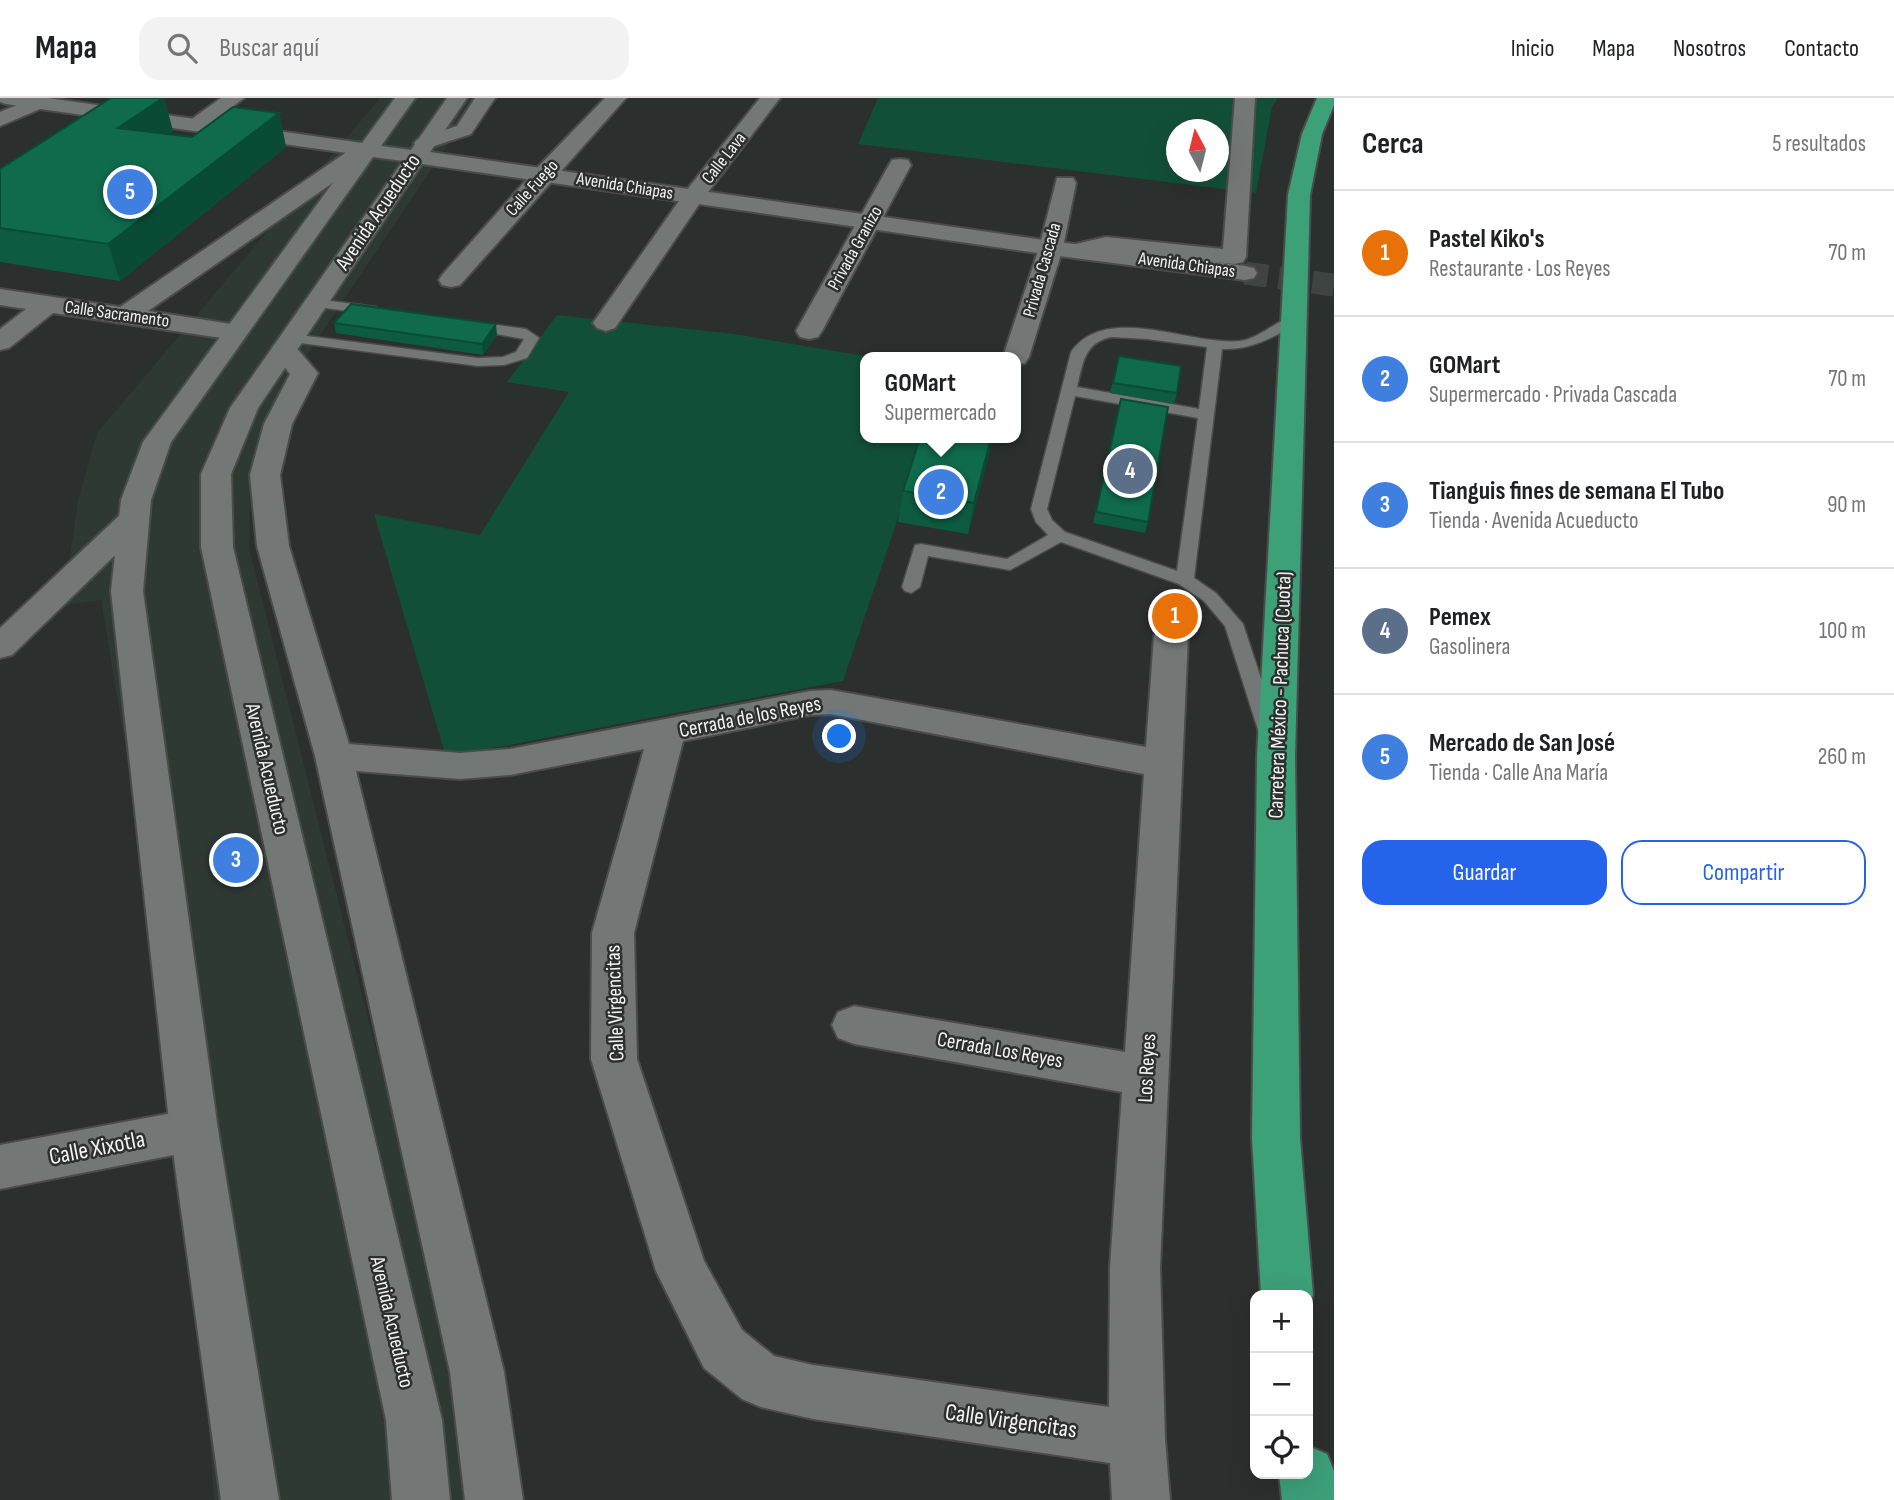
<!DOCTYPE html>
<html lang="es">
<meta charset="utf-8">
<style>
body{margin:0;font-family:"Sofia Sans Condensed",sans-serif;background:#f2f2f2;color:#202124}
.controls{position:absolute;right:21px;bottom:21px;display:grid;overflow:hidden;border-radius:14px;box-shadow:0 7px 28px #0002}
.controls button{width:63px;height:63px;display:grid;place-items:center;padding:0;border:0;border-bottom:2px solid #e0e0e0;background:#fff;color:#202124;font:35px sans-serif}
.compass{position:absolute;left:1166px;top:21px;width:63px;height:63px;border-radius:50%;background:#fff;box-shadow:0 7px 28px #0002;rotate:353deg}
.you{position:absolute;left:840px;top:639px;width:24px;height:24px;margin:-18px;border:5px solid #fff;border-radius:50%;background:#1a73e8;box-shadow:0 0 0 10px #1a73e833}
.badge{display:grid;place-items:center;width:46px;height:46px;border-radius:50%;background:#2563eb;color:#fff;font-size:23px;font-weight:700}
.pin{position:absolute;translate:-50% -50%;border:4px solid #fff;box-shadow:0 2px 7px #0006}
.popup{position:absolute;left:860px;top:254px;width:161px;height:91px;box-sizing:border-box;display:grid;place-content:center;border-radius:14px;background:#fff;filter:drop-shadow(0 2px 5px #0005);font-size:23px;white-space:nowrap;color:#757577}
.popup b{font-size:26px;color:#202124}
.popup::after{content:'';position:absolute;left:50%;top:100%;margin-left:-14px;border:14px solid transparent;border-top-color:#fff}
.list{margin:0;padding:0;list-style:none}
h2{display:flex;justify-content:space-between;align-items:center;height:91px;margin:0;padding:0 28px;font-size:30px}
h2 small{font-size:23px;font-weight:400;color:#757577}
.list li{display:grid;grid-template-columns:46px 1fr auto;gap:21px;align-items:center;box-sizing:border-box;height:126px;padding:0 28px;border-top:2px solid #e0e0e0}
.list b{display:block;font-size:26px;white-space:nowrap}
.list p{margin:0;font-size:23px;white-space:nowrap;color:#757577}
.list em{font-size:23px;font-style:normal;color:#757577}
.actions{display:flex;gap:14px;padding:21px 28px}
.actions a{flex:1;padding:16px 0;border:2px solid #2563eb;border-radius:21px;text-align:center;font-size:24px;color:#2563eb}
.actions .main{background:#2563eb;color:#fff}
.icon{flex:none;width:38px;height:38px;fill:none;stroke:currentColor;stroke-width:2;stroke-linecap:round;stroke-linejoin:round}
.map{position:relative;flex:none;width:1334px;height:1402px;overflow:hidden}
header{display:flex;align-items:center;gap:42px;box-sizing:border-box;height:98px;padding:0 35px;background:#fff;border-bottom:2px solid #e0e0e0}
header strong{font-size:33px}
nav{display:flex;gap:38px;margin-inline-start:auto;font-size:24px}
.search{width:490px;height:63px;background:#f2f2f2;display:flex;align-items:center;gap:18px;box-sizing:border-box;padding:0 24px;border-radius:21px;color:#757577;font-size:26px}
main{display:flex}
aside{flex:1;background:#fff}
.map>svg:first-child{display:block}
</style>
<header>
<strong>Mapa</strong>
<div class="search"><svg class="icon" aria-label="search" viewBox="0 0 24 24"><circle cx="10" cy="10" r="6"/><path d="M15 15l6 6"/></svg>Buscar aquí</div>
<nav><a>Inicio</a><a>Mapa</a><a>Nosotros</a><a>Contacto</a></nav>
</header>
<main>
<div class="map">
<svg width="1334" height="1402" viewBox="0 0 1334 1402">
<rect width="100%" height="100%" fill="#2b2f2d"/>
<path fill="#2f3934" d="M380,0H479L274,306L250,380L249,450L462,1292L471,1402H214L187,1017L101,502L63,507L78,402L97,335Z"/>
<g fill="#124f39" fill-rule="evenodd">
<path d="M878,0H1278L1272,9L1256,95L858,46ZM1176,32H1218V74H1176Z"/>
<path d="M557,217L734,236L870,259H866V340H925L843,583L446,659L374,416L480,437L569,294L507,284Z"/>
</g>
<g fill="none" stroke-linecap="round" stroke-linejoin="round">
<path stroke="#3f4341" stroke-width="23" stroke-dasharray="23 11" stroke-linecap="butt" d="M1245,175L1334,187"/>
<defs>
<g id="lane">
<path d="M316,201L376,209L383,213L376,217L311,208V202Z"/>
<path d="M1294,218L1301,222L1299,225C1273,239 1252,252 1222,251L1194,480L1216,495L1243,526L1279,635L1276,640H1262L1259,635L1225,528L1204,503L1179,486L1061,444L1010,472L928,458L920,489L911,495L905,493L902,489L915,447L921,446L1007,461L1048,437L1036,424L1031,411L1071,254C1107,204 1189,248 1240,243C1260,240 1275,223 1294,218ZM1112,239L1147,241L1207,249L1199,311L1077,289C1083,265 1084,244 1112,239ZM1075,298L1198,320L1177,473L1065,434L1052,422L1047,411Z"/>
<path d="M467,223L526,231L539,240L527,260L504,267L478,268L292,244L285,240L292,236L478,260L503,259L516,254L524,241L462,230V224Z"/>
</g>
<g id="street">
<path d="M34,0L45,1L48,5L45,9L0,28V14Z"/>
<path d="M221,0H244L203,31H189L186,27L189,23Z"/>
<path d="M475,0H495L471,36L425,51L418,49L414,45L418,41L457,28Z"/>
<path d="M605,0H626L460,187L451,189L442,187L439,182L442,177L536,71Z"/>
<path d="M760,0H780L702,102L615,230L606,233L597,230L593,225L686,93Z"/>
<path d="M1235,0H1255L1246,159L1243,164L1234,166L1106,153L1073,159L1065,157L1062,153L1029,259L1025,265L1016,267V259H1003L1039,150L1057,80H1073L1076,85L1063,149L1106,139L1223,151Z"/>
<path d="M365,46L373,47L376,52L373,57L148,213L244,228L248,234L244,240L235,242L53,215L9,250L0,252V231L26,211L0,207V191L120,209L357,47Z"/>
<path d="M900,61L908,62L911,67L822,233L818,239L809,241L800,239L796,233L889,67L892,62Z"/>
<path d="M284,244L293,246L318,275L292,326L280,377L289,448L349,646L460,655L510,651L810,593L831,592L1146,649L1154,538L1159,530L1171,527L1183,530L1188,538L1160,1169L1165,1341L1170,1402H1112L1110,1365L813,1321L761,1309L742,1301L704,1270L656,1173L591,961L592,835L644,651L510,677L460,681L356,673L504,1274L523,1402H465L450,1274L315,658L257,448L250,377L264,326L290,276L271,252L275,246ZM831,616L1144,676L1125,954L854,908L838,914L832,927L838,940L854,946L1122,994L1110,1169L1109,1309L813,1267L774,1258L742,1232L704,1163L637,961L634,835L683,643L810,617Z"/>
<path d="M133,413L144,415L149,422L144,429L12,557L0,560V530L122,415Z"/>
<path d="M194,1011L211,1017L218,1032L211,1047L194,1053L0,1091V1047Z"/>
</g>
<path id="secondary" d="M0,0H48L362,45L395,0H415L381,48L411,52L447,0H467L430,54L1051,143L1245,168L1254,170L1257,175L1254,180L1245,182L1051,157L422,66L258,310L231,376L233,449L442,1322L450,1402H392L386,1322L201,449V376L230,310L403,63L373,59L171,344L151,402L143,493L218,1032L279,1402H221L170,1032L111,493L121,402L143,344L354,56L6,6L0,4Z"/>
<g id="highway">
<path d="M1317,0H1334V7L1322,36L1310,97L1295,659L1300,1040L1313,1197L1308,1209V1197H1261L1252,1040L1257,659L1288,97L1302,36Z"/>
<path d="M1308,1348L1327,1356L1334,1373V1402H1282L1279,1376H1308Z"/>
</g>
</defs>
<use href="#lane" stroke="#494c4a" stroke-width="3"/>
<use href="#street" stroke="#494c4a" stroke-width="4"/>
<use href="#secondary" stroke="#494c4a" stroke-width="4"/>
<use href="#highway" stroke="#494c4a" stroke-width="4"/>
<use href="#lane" fill="#737775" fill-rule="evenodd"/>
<use href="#street" fill="#737775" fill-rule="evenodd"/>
<use href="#secondary" fill="#737775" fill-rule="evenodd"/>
<use href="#highway" fill="#3ca079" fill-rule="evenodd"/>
</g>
<g fill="#0d5c41">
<path d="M111,0H164L173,33L168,36L192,39L279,15L286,49L120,183L0,164V71Z"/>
<path d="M334,225L497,237L483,257L336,235Z"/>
<path d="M1119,258L1177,295L1174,306L1110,295Z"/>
<path d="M1121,301L1148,424L1145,435L1093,425Z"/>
<path d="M993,340L968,436L898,424L903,393Z"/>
</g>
<g fill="#0a4b35">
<path d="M163,0H164L173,33L128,64L118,30Z"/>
<path d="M279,15L286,49L120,183L108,146Z"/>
<path d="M496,226L497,237L483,257L482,246Z"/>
<path d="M991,340H993L968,436L974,405Z"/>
</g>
<g fill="#0f6b4c" stroke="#0a4b35" stroke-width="2">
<path d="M111,0H163L118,30L192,39L233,9L279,15L108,146L0,130V71Z"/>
<path d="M351,206L496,226L482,246L334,225Z"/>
<path d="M1119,258L1181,268L1177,295L1113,285Z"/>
<path d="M1121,301L1168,309L1148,424L1096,414Z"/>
<path d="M920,340H991L974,405L903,393Z"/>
</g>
<g text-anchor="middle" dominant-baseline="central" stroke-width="5" stroke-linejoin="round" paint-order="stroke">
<g font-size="18" fill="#f1f4f2" stroke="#2b2f2d">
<text transform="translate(724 60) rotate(-52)">Calle Lava</text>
<text transform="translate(625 88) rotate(9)">Avenida Chiapas</text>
<text transform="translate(532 90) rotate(-48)">Calle Fuego</text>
<text transform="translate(855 150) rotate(-61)">Privada Granizo</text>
<text transform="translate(1187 167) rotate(8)">Avenida Chiapas</text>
<text transform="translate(1042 172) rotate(-74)">Privada Cascada</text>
<text transform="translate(117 216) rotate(8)">Calle Sacramento</text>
</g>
<g font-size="21" fill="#f1f4f2" stroke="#2b2f2d">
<text transform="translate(378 114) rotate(-56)">Avenida Acueducto</text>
<text transform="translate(1280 597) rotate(-88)">Carretera México - Pachuca (Cuota)</text>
<text transform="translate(750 619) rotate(-11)">Cerrada de los Reyes</text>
<text transform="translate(267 671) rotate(77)">Avenida Acueducto</text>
<text transform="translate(615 905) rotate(-92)">Calle Virgencitas</text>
<text transform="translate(1000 952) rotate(10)">Cerrada Los Reyes</text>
<text transform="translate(1147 970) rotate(-87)">Los Reyes</text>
<text transform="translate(392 1224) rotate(77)">Avenida Acueducto</text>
</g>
<g font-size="24" fill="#f1f4f2" stroke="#2b2f2d">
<text transform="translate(97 1050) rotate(-11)">Calle Xixotla</text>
<text transform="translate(1011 1323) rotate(8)">Calle Virgencitas</text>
</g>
</g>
</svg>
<div class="controls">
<button>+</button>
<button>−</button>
<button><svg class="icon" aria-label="locate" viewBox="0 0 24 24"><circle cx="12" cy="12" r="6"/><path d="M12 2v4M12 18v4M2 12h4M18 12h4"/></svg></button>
</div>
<svg class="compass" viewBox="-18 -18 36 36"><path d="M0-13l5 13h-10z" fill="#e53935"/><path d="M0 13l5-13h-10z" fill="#757577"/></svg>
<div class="you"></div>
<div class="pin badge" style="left:1175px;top:518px;background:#e8710a">1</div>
<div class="pin badge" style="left:941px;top:394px;background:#3f7fe0">2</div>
<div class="popup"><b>GOMart</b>Supermercado</div>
<div class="pin badge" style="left:236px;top:762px;background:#3f7fe0">3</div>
<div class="pin badge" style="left:1130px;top:373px;background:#5c6f8a">4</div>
<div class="pin badge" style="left:130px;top:94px;background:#3f7fe0">5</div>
</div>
<aside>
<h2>Cerca<small>5 resultados</small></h2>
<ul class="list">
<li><span class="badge" style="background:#e8710a">1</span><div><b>Pastel Kiko's</b><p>Restaurante · Los Reyes</p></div><em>70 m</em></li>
<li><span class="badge" style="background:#3f7fe0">2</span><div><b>GOMart</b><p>Supermercado · Privada Cascada</p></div><em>70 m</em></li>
<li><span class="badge" style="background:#3f7fe0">3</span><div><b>Tianguis fines de semana El Tubo</b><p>Tienda · Avenida Acueducto</p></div><em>90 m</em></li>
<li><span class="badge" style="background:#5c6f8a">4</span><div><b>Pemex</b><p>Gasolinera</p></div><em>100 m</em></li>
<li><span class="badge" style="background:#3f7fe0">5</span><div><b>Mercado de San José</b><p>Tienda · Calle Ana María</p></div><em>260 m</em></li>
</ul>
<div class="actions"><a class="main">Guardar</a><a>Compartir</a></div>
</aside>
</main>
